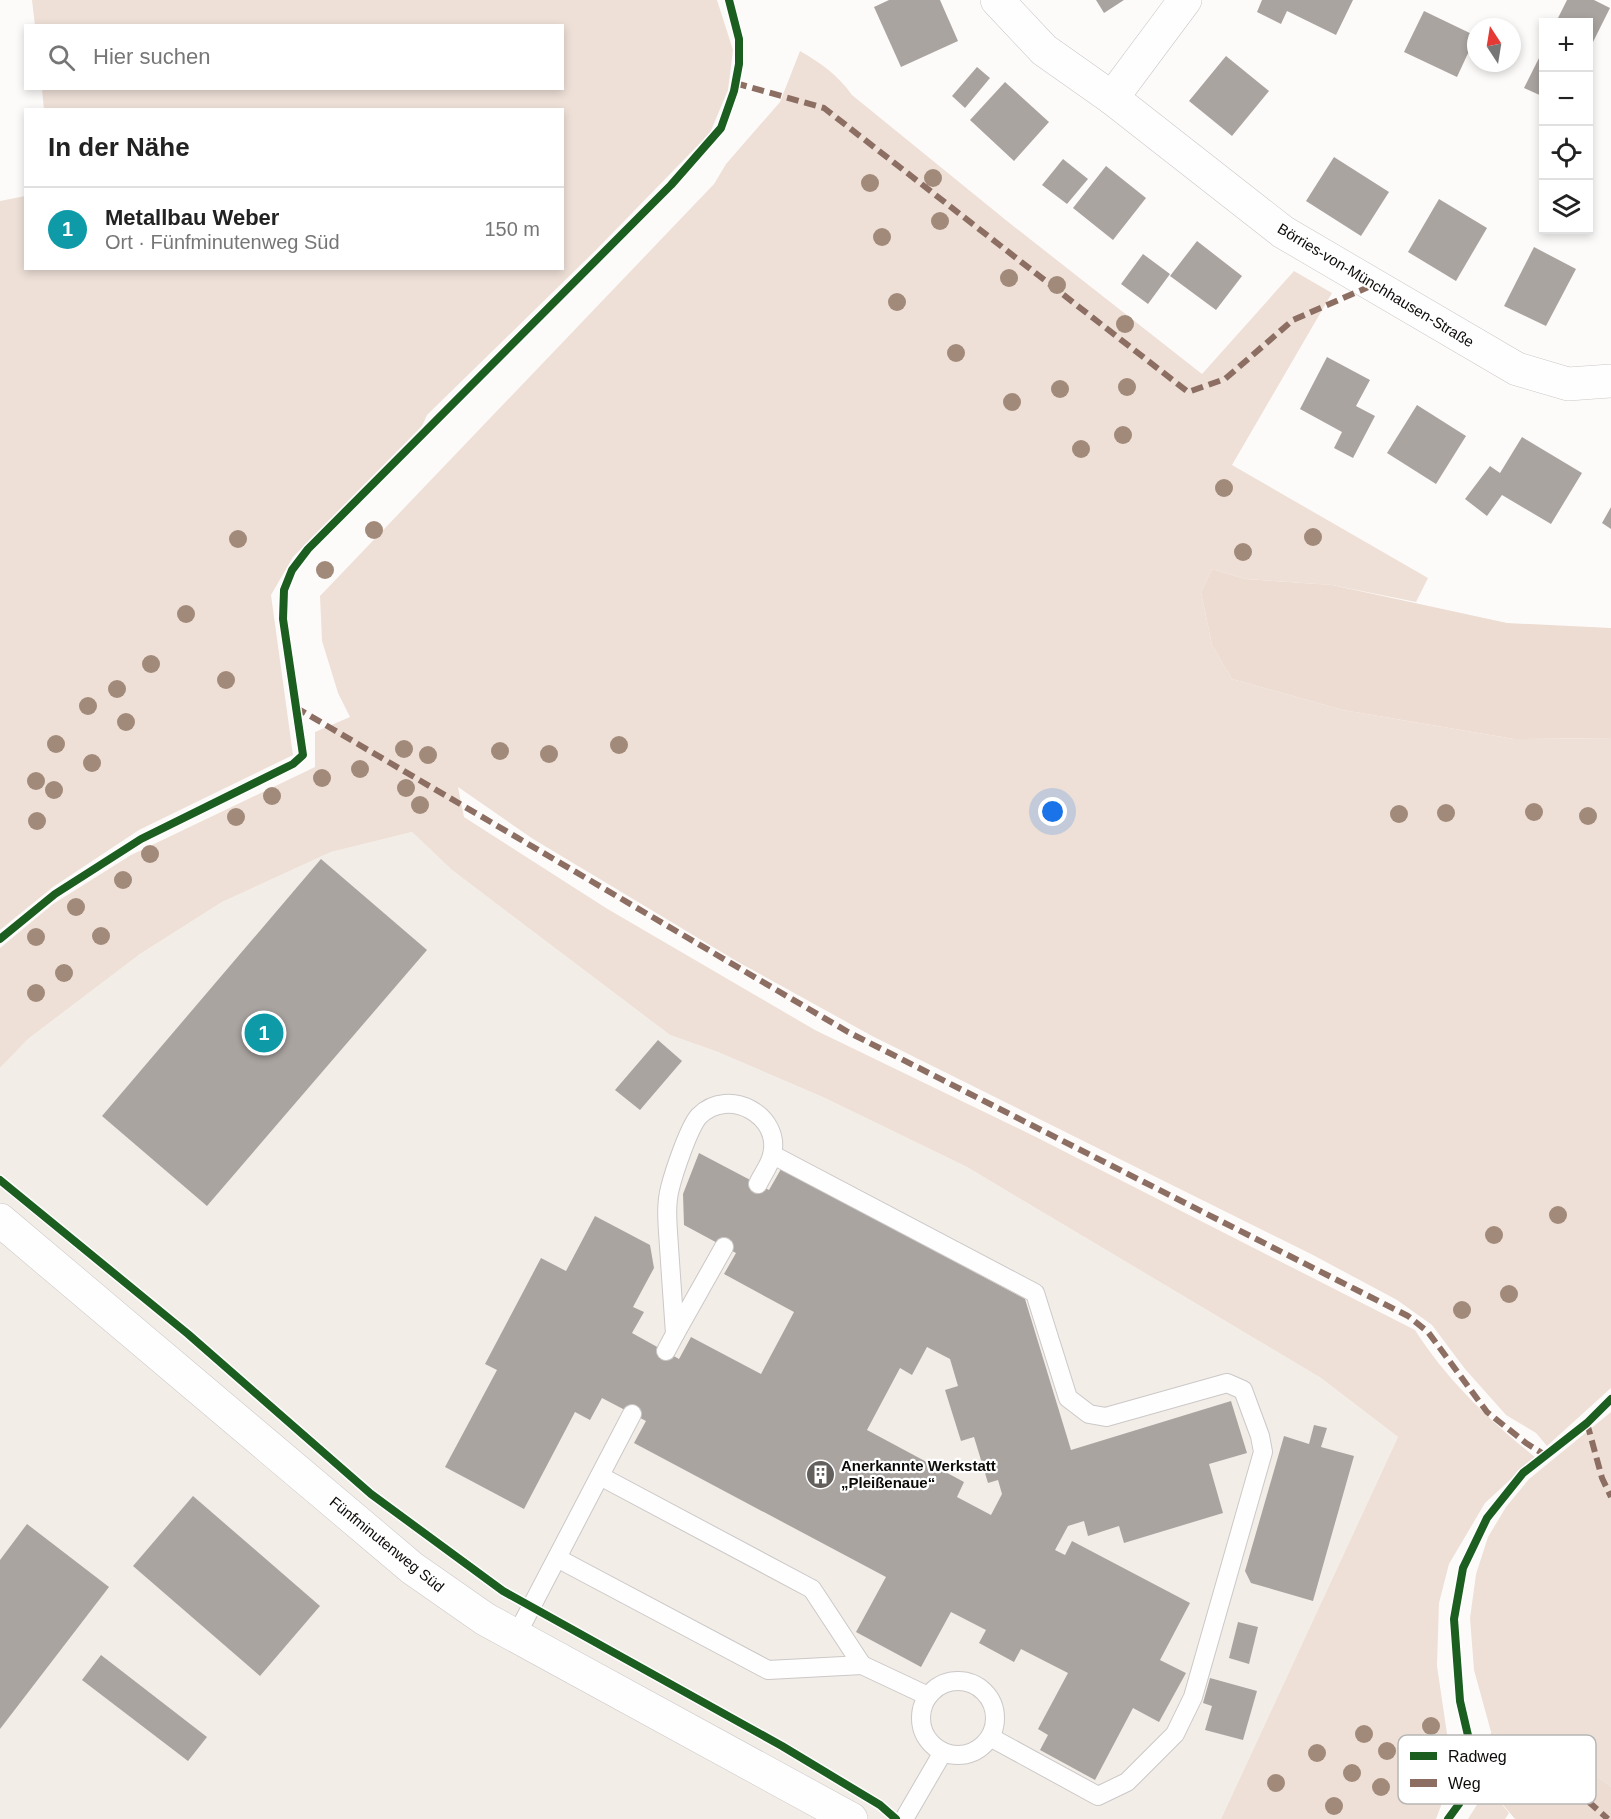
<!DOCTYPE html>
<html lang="de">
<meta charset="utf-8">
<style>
body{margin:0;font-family:Arial,sans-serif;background:#f6f6f6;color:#222}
.controls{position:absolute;right:18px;top:18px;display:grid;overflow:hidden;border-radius:0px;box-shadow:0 3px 9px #0003}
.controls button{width:54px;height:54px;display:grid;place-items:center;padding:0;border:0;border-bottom:2px solid #e0e0e0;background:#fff;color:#222;font:30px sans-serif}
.compass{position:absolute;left:1467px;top:18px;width:54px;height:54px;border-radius:50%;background:#fff;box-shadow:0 3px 9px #0003;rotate:348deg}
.you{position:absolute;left:1053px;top:812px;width:21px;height:21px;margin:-15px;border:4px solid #fff;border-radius:50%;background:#1a73e8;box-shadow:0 0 0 9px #1a73e833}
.badge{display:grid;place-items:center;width:39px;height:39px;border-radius:50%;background:#111827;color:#fff;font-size:20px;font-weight:700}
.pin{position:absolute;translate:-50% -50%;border:3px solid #fff;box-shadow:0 2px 6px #0006}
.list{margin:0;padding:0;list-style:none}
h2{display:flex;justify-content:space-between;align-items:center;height:78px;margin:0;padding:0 24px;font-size:26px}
h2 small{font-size:20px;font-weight:400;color:#767676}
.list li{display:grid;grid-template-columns:39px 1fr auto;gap:18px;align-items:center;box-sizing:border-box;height:84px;padding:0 24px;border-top:2px solid #e0e0e0}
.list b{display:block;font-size:22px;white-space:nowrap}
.list p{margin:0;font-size:20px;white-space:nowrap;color:#767676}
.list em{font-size:20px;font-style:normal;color:#767676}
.icon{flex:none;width:33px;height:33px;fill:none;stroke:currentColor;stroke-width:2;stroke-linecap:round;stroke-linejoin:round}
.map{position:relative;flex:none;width:1611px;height:1819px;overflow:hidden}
.search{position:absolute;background:#fff;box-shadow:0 3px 9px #0003;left:24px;top:24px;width:540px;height:66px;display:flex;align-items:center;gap:15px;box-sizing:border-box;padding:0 21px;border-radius:0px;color:#767676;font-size:22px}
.panel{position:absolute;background:#fff;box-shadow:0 3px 9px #0003;left:24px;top:108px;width:540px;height:162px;border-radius:0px}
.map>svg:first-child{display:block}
</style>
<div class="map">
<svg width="1611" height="1819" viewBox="0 0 1611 1819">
<rect width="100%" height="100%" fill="#fdfbfa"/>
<path fill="#f3ede8" d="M412,832L452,870L670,1035L718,1052L825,1098L967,1167L1321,1378L1398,1437L1221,1819H0V1068L28,1039L140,954L222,902L331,852Z"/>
<g fill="#eee0d7">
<path d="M32,0H717L733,50L728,90L710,133L596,250L427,415L422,426L293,557L271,595L293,755L139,830L53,887L0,930V201L25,196L26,268H562V110H44L42,89L562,88V26H35Z"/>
<path d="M800,51C821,63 838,75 852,95L1007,221L1202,374L1294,271L1332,293L1232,465L1428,578L1416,602L1332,585L1245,579L1212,569L1201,592L1212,645L1232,679L1343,710L1514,739L1611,738V1388L1547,1446L1536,1433L1506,1415L1465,1369L1432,1325L1397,1300L1311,1254L872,1036L738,962L533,839L458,787L464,817L606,908L815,1030L1036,1137L1415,1330C1446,1379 1490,1421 1535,1457L1485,1503L1449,1564L1439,1603L1437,1666L1453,1774L1436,1819H1221L1398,1437L1321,1378L967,1167L825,1098L718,1052L670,1035L452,870L412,832L331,852L222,902L140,954L28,1039L0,1068V948L53,904L131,855L315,767V732L350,717L338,693L322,641L320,596L714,184L726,164L780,102Z"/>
<path d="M1611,1412V1787L1601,1779L1491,1732L1474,1670L1470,1618L1476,1574L1488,1537L1506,1507L1529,1479Z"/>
<path d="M1488,1787L1509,1813L1505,1819H1468Z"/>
</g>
<g fill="#eddcd1">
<path d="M1212,569L1245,579L1332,585L1507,623L1611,628V738L1514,739L1343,710L1232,679L1212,645L1201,592Z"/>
<path d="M1491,1732L1601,1779L1611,1787V1819H1515L1488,1787Z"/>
</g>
<g fill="#aaa4a1" fill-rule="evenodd">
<path d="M889,0H940L958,41L901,67L874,7Z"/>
<path d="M1096,0H1124L1104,13Z"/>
<path d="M1262,0H1353L1336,35L1287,11L1281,24L1257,12Z"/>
<path d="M1567,0H1594L1610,8L1588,52V22H1556Z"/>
<path d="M1424,11L1476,36L1457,77L1404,52Z"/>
<path d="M1544,48V97L1524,88Z"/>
<path d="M1226,56L1269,91L1232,136L1189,101Z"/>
<path d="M977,67L990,78L965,108L952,96Z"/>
<path d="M1005,82L1049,122L1014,161L970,120Z"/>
<path d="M1334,157L1389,192L1361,236L1306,201Z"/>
<path d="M1063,159L1088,179L1067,204L1042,185Z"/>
<path d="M1106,166L1146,198L1113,240L1073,208Z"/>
<path d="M1439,199L1487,228L1456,281L1408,252Z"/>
<path d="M1197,241L1242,276L1216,310L1170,276Z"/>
<path d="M1534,247L1576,269L1546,326L1504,306Z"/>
<path d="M1143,254L1170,274L1148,304L1121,284Z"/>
<path d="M1327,357L1370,380L1356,406L1375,416L1353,458L1334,448L1342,432L1300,409Z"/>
<path d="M1417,405L1466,436L1436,484L1387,453Z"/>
<path d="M1522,437L1582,473L1551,524L1502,495L1487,516L1465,499L1490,466L1500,473Z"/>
<path d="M1611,507V529L1602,523Z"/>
<path d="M321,859L427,950L207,1206L102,1116Z"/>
<path d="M658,1040L682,1061L640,1110L615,1090Z"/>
<path d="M699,1153L769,1190L781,1169L1025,1299L1071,1450L1231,1401L1247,1453L1209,1464L1223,1513L1124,1543L1119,1526L1088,1536L1084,1521L1068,1526L1055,1550L1065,1555L1072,1541L1190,1603L1160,1660L1186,1673L1159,1722L1133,1708L1095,1780L1040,1750L1048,1735L1038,1729L1068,1673L1021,1649L1014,1662L979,1643L986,1630L951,1612L921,1667L856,1632L886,1577L634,1443L646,1421L602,1398L590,1420L575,1412L524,1509L445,1467L497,1370L485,1364L541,1258L566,1271L595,1216L650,1245L654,1268L633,1307L644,1312L632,1333L679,1359L691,1337L761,1374L794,1312L724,1274L736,1253L684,1225L683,1194ZM927,1347L950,1359L958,1386L945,1390L961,1441L974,1437L988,1483L998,1480L1002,1494L991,1515L957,1497L964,1482L867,1430L900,1368L912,1375Z"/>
<path d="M1314,1425L1327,1428L1321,1447L1354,1456L1313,1601L1251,1583L1245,1571L1284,1436L1309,1444Z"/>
<path d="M193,1496L320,1606L260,1676L133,1566Z"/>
<path d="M27,1524L109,1587L0,1729V1560Z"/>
<path d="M1238,1622L1258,1627L1249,1664L1229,1658Z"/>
<path d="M101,1655L207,1737L188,1761L82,1680Z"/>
<path d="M1210,1678L1257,1691L1243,1740L1205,1730L1212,1706L1203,1703Z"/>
</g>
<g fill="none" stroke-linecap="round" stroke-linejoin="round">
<defs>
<g id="service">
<path d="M773,1155L1035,1293L1068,1398L1089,1414L1106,1417L1227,1383L1243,1390L1260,1436L1263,1452L1193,1697L1175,1734L1127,1782L1098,1796L990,1737"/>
<path d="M675,1334L724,1247"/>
<path d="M666,1351L675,1334C673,1305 671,1276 669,1247C668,1228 665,1207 670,1188C674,1172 689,1127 699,1116C729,1086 782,1116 772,1155C770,1165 762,1175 758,1184"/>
<path d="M600,1476L812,1589L862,1665"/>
<path d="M557,1558L768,1670L862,1665L928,1696"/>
<path d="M516,1636L632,1414"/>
<circle cx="958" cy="1718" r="37"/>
<path d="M904,1819L943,1752"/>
</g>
<g id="minor">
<path d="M997,0L1044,50L1112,98L1283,232L1517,369L1568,384L1611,381"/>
<path d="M1112,98L1185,0"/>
<path d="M0,1220L412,1568L485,1619L851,1819"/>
</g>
</defs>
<use href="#service" stroke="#cbc8c7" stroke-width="20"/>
<use href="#minor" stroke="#cbc8c7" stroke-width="34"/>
<use href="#service" stroke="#fffefe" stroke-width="18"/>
<use href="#minor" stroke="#fffefe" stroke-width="33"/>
<g stroke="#8d6e63" stroke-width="6" stroke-dasharray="12 6" stroke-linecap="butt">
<path d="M735,83L824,108L1188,392L1225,379L1293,320L1373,285"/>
<path d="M295,707L848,1032L1408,1316L1428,1332L1487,1412L1526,1443L1545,1455"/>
<path d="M1587,1423L1602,1478L1611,1497"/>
<path d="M1473,1757L1518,1763L1572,1787L1608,1819"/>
</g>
<defs>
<g id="cycleway">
<path d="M0,939L55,894L141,839L293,764L303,755L283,619L284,590L292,570L308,549L671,185L721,128L734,91L739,64V39L729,0"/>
<path d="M0,1180L188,1334L371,1494L503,1591L782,1746L880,1805L896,1819"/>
<path d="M1448,1819L1459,1804L1473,1757L1460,1701L1454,1619L1463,1568L1487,1518L1523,1473L1587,1423L1611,1399"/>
</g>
</defs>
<use href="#cycleway" stroke="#fff" stroke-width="11"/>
<use href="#cycleway" stroke="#1b5e20" stroke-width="8"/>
</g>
<g fill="#a28a7a">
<circle cx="933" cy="178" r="9"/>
<circle cx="870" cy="183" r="9"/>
<circle cx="940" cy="221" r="9"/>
<circle cx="882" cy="237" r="9"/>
<circle cx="1009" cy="278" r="9"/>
<circle cx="1057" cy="285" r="9"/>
<circle cx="897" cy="302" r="9"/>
<circle cx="1125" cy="324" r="9"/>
<circle cx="956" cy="353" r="9"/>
<circle cx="1127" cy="387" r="9"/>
<circle cx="1060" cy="389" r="9"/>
<circle cx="1012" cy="402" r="9"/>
<circle cx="1123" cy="435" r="9"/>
<circle cx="1081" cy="449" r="9"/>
<circle cx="1224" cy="488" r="9"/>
<circle cx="374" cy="530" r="9"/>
<circle cx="1313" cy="537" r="9"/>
<circle cx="238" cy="539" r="9"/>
<circle cx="1243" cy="552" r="9"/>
<circle cx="325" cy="570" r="9"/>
<circle cx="186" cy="614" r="9"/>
<circle cx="151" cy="664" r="9"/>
<circle cx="226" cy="680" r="9"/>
<circle cx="117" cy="689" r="9"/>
<circle cx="88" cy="706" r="9"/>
<circle cx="126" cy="722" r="9"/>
<circle cx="56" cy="744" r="9"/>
<circle cx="619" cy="745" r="9"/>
<circle cx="404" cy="749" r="9"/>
<circle cx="500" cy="751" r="9"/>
<circle cx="549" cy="754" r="9"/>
<circle cx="428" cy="755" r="9"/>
<circle cx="92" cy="763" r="9"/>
<circle cx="360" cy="769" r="9"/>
<circle cx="322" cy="778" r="9"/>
<circle cx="36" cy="781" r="9"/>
<circle cx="406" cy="788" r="9"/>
<circle cx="54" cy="790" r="9"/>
<circle cx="272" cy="796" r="9"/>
<circle cx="420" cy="805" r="9"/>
<circle cx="1534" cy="812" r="9"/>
<circle cx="1446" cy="813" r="9"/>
<circle cx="1399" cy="814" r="9"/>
<circle cx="1588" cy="816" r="9"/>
<circle cx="236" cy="817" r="9"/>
<circle cx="37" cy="821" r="9"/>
<circle cx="150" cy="854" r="9"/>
<circle cx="123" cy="880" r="9"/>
<circle cx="76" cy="907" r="9"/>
<circle cx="101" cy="936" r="9"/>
<circle cx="36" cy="937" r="9"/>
<circle cx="64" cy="973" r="9"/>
<circle cx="36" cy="993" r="9"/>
<circle cx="1558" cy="1215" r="9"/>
<circle cx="1494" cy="1235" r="9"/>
<circle cx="1509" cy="1294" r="9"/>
<circle cx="1462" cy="1310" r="9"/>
<circle cx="1431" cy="1726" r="9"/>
<circle cx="1364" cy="1734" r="9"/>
<circle cx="1387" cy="1751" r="9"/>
<circle cx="1317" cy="1753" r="9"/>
<circle cx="1352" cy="1773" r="9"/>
<circle cx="1276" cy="1783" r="9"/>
<circle cx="1381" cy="1787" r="9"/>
<circle cx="1334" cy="1806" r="9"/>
</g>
<defs>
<symbol id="building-disc" viewBox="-11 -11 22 22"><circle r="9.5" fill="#625f5d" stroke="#fff"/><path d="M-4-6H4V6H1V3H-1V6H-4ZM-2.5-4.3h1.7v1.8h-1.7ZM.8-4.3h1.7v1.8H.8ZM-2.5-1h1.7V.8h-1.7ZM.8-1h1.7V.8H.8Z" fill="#fff"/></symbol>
</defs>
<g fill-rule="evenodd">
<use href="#building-disc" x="804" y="1458" width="33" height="33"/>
</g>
<g text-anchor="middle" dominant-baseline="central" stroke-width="4.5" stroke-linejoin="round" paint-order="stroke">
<g font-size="15" fill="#0e0b09" stroke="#fff">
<text transform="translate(1376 285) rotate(31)">Börries-von-Münchhausen-Straße</text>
<text transform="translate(387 1544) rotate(39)">Fünfminutenweg Süd</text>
</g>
<g font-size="15" font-weight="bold" fill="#0e0b09" stroke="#fff" text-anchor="start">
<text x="841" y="1465">Anerkannte Werkstatt<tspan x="841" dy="17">„Pleißenaue“</tspan></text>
</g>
</g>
<rect x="1398" y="1735" width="198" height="69" rx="9" fill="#fff" stroke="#b7b6b5" stroke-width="1.5"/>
<rect x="1410" y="1752" width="27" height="8" fill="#1b5e20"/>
<rect x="1410" y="1779" width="27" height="8" fill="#8d6e63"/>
<g font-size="16" fill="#0e0b09">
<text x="1448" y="1762">Radweg</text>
<text x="1448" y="1789">Weg</text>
</g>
</svg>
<div class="controls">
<button>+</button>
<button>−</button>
<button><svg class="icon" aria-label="locate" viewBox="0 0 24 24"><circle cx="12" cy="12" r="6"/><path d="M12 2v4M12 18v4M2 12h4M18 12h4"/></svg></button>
<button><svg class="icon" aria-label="layers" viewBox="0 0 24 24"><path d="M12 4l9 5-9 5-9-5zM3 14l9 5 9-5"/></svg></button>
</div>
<svg class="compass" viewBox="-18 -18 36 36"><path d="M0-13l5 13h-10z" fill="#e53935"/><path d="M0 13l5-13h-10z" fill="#767676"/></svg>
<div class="you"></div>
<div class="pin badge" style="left:264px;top:1033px;background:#0f9aa8">1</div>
<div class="search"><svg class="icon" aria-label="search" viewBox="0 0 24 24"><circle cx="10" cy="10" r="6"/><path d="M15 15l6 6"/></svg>Hier suchen</div>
<section class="panel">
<h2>In der Nähe<small></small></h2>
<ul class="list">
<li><span class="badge" style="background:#0f9aa8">1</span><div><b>Metallbau Weber</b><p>Ort · Fünfminutenweg Süd</p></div><em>150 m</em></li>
</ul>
</section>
</div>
